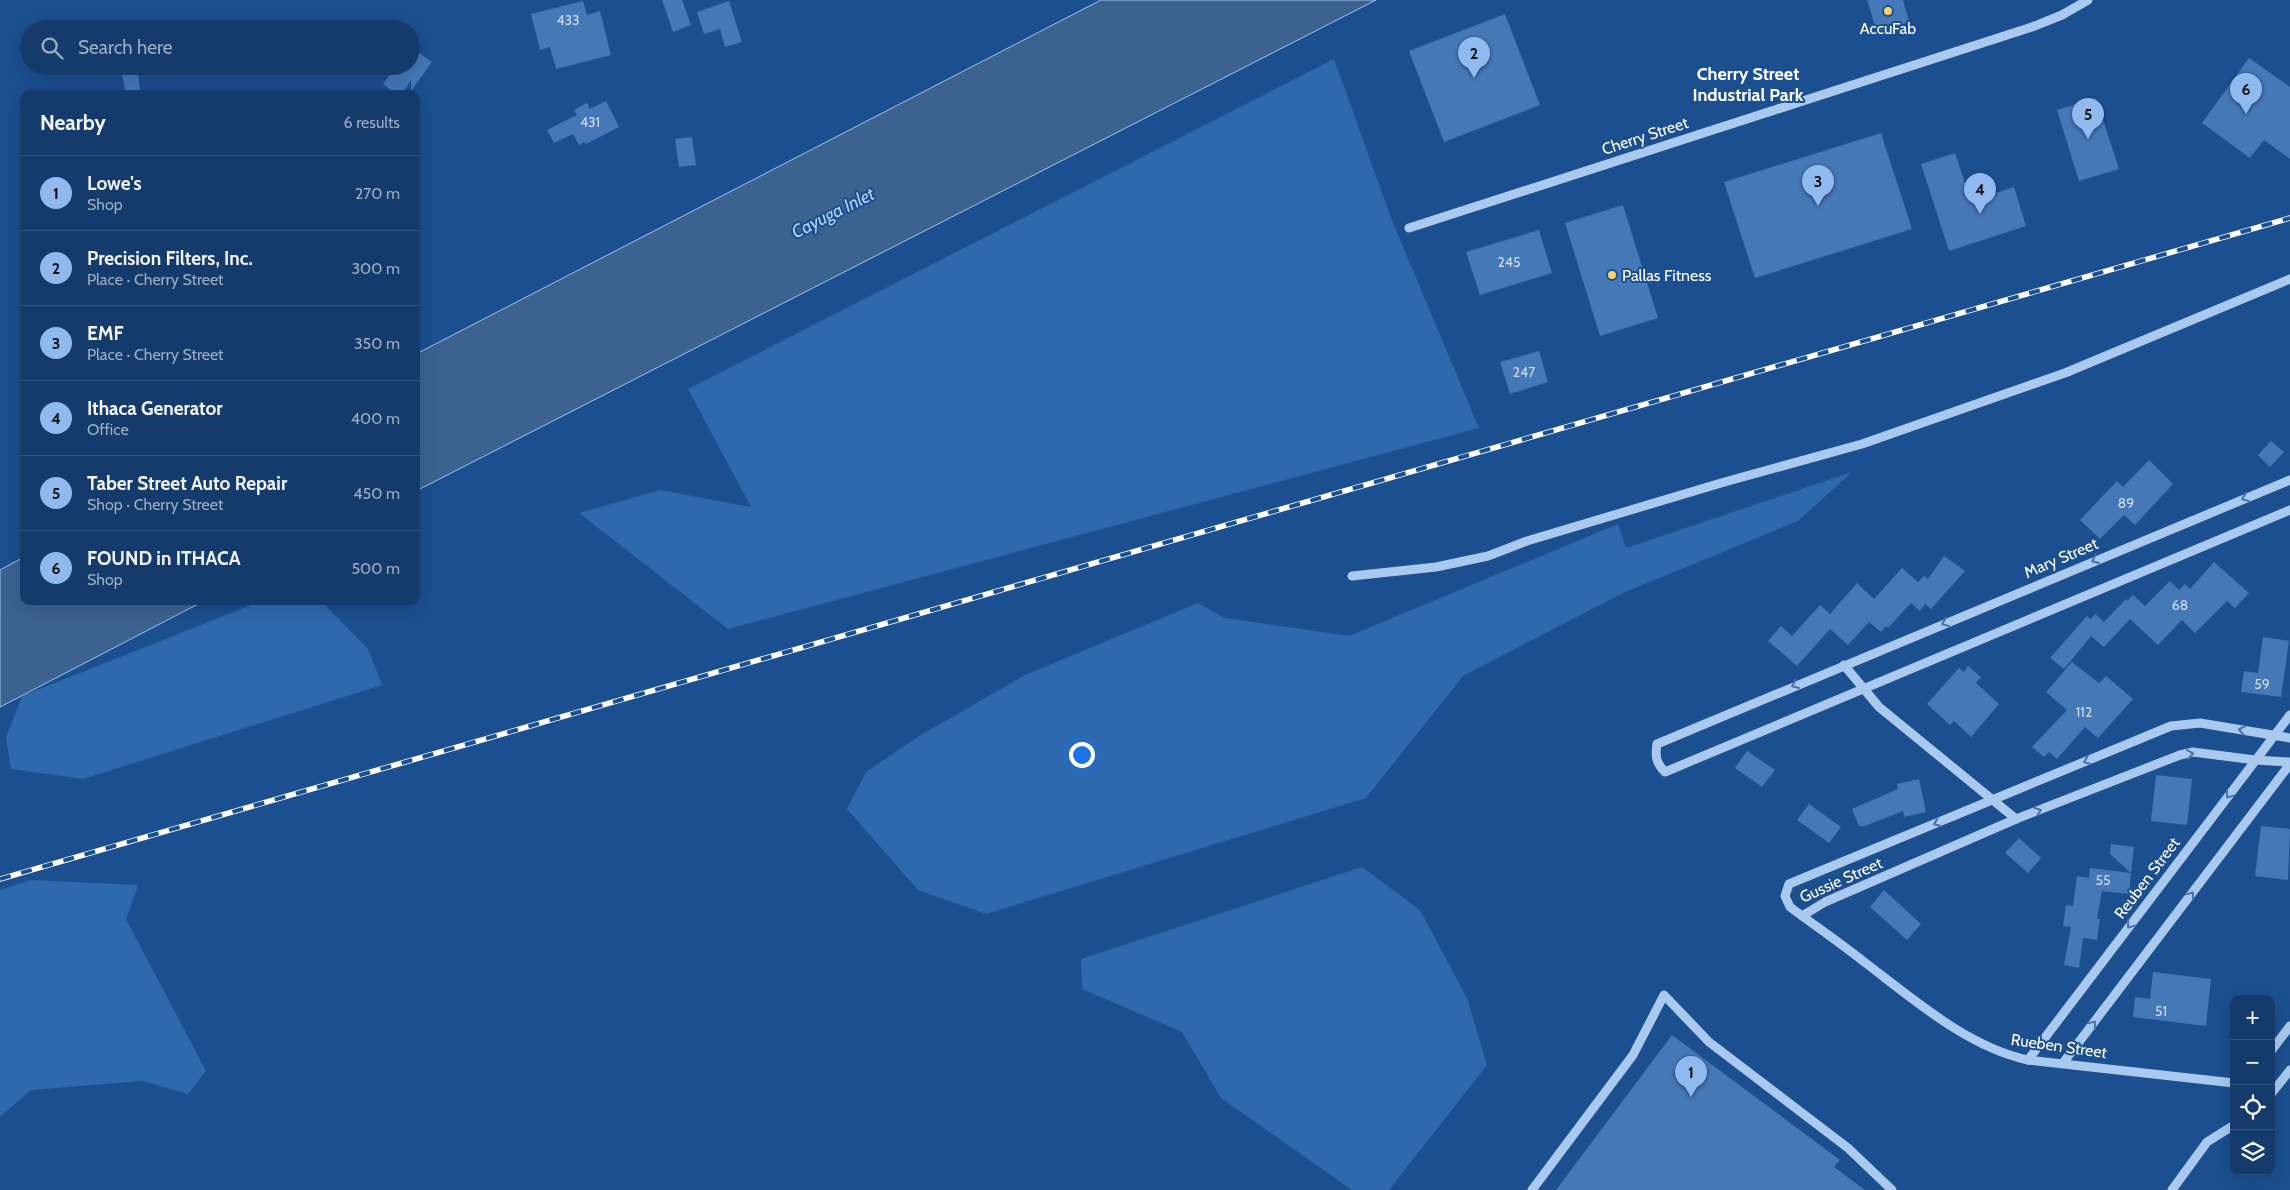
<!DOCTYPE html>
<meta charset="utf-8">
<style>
body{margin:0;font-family:Cabin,sans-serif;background:#214673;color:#f1f3f6}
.controls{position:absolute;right:15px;bottom:15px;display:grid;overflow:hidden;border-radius:10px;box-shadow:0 5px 20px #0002}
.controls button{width:45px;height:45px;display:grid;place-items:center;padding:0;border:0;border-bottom:1px solid #33557e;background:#143b6b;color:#f1f3f6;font:25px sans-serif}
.you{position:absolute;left:1081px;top:754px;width:18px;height:18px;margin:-12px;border:4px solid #fff;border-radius:50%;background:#1a73e8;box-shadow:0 0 0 8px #1a73e833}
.badge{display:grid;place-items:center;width:32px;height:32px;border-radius:50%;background:#90b9f0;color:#111;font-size:16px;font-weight:700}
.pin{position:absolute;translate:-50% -41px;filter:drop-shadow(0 1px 2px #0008)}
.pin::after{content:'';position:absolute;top:26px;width:18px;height:15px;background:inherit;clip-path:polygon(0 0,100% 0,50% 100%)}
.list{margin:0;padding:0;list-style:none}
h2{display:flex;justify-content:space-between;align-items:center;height:65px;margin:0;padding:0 20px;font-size:21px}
h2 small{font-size:16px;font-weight:400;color:#9dadc1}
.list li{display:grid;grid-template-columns:32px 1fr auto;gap:15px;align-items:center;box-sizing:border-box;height:75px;padding:0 20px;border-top:1px solid #33557e}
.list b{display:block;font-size:19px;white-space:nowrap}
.list p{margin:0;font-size:16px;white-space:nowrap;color:#9dadc1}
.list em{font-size:16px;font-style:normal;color:#9dadc1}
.icon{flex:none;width:28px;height:28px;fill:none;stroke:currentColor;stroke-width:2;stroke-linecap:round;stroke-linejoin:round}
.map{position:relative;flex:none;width:2290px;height:1190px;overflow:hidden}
.search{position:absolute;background:#143b6b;box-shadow:0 5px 20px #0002;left:20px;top:20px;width:400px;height:55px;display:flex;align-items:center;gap:12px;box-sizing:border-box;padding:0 18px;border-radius:28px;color:#9dadc1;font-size:19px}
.panel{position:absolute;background:#143b6b;box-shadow:0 5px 20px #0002;left:20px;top:90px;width:400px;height:515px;border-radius:10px}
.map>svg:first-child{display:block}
</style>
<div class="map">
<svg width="2290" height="1190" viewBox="0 0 2290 1190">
<rect width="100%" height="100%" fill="#1b4f8f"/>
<g fill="#2e69ad">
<path d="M1334,59L1391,218L1479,428L728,629L579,513L660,490L751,507L688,389Z"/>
<path d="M1852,472L1798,521L1623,593L1463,676L1366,798L986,914L918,890L847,809L866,772L921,735L1025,675L1198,603L1225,618L1349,636L1618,524L1626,548Z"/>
<path d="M261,601H321L368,649L382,685L83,779L11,769L6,738L22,696Z"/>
<path d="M1362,867L1420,910L1467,998L1487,1065L1389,1190H1352L1221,1098L1182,1032L1082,989L1081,959Z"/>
<path d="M31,880L138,885L126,919L206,1071L188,1094L142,1081L31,1090L0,1117V890Z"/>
</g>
<g fill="#3c6290" stroke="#9cc4f0">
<path d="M1101,0H1376L416,491V354Z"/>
<path d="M24,557V601H204L0,707V570Z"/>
</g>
<g fill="#4478b7">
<path d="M662,0H682L691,25L673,32Z"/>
<path d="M1867,0H1903L1909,22L1877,32Z"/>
<path d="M583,1L587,15L600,11L611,55L556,69L550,47L540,50L531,14Z"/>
<path d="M729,1L742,42L725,47L720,29L704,34L697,12Z"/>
<path d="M1505,14L1540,105L1444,142L1409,51Z"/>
<path d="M411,47L432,62L411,91V80L402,94H396L383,84L396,66H411Z"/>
<path d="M2249,58L2290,87V159L2264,140L2250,158L2202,123Z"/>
<path d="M120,66H137L140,90L126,93Z"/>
<path d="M2096,98L2119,169L2079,181L2057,110Z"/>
<path d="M606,101L619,127L586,144L584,142L579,145L573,134L554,143L547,130L577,115L574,110L587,103L590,109Z"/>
<path d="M1881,133L1912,229L1755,278L1724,182Z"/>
<path d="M692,137L696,165L679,167L675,139Z"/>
<path d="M1955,153L1971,201L2014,187L2026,226L1949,251L1921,164Z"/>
<path d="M1623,205L1658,318L1600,336L1565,223Z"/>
<path d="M1539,230L1552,273L1480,295L1466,252Z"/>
<path d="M1539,351L1548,382L1510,394L1500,362Z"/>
<path d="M2271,441L2284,452L2270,467L2258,455Z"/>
<path d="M2149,460L2173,484L2135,525L2124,515L2100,539L2080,520L2117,481L2123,487Z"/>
<path d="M1944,556L1965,571L1931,609L1925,604L1920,611L1911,603L1888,628L1886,626L1881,632L1869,622L1848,645L1830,629L1797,666L1768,641L1781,626L1792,636L1820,605L1830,614L1857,583L1874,599L1902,568L1918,582L1924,576L1928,579Z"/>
<path d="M2214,562L2249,593L2235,608L2227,601L2195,633L2182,620L2158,645L2130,619L2104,647L2091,636L2064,669L2050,658L2087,616L2091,619L2095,614L2104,622L2126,599L2127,601L2133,595L2145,606L2170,581L2179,590L2185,584L2190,589Z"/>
<path d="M2263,637L2289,641L2281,697L2241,692L2244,671L2258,673Z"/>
<path d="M2072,662L2099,683L2106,676L2133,699L2098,738L2085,727L2057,759L2049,752L2044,757L2032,747L2067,710L2046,692Z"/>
<path d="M1968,666L1981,677L1976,683L1999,704L1971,737L1954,721L1950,725L1927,704L1959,668L1964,672Z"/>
<path d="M1747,751L1775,770L1762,787L1735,768Z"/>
<path d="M2156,775L2192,779L2187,825L2151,821Z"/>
<path d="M1919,779L1926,812L1904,817L1903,811L1865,826H1859L1852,809L1898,789L1897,784Z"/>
<path d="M1809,804L1841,827L1829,843L1797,820Z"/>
<path d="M2261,826L2290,829L2288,880L2255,876Z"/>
<path d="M2019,838L2041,858L2028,873L2005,853Z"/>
<path d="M2111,844L2134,847L2131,873L2110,854Z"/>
<path d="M2090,868L2131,873L2129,894L2102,891L2097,919H2100L2097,940L2083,938L2079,968L2064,965L2071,927L2063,926L2066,905L2073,906L2077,876L2089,878Z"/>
<path d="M1884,890L1921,924L1907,940L1870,907Z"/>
<path d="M2153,972L2211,979L2206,1026L2133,1017L2135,997L2150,999Z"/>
<path d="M1672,1035L1840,1160L1834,1167L1865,1190H1556Z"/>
</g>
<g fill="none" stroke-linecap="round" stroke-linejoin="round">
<g stroke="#a9c9ee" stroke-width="9">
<path d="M1409,228L2032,27L2062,15L2088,0"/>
<path d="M2290,480L1657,744C1655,756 1656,763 1665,772L2290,510"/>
<path d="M1352,576L1436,567L1488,556L1527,541L1721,483L1862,444L2065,373L2290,279"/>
<path d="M1844,665L1879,707L2016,819"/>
<path d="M1802,916L1825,902L2016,819L2180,755L2193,752L2255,760L2290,762"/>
<path d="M2271,1051L2290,1026"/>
<path d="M2028,1060L2290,715"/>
<path d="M2063,1063L2290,764"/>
<path d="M2234,1083L2028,1060C1967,1047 1912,998 1863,961C1839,942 1814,925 1790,907L1785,896L1789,884L2171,726L2200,723L2290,738"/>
<path d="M2271,1094L2290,1070"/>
<path d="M1532,1190L1633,1055L1664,995L1709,1042L1848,1148L1892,1190"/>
<path d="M2172,1190L2207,1142L2234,1125"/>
</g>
<defs>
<path id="rail" d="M0,879L2290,218"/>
</defs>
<use href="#rail" stroke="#fff" stroke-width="5.5"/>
<use href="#rail" stroke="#1b4f8f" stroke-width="4" stroke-dasharray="11" stroke-linecap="butt"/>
</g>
<defs><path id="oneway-chevron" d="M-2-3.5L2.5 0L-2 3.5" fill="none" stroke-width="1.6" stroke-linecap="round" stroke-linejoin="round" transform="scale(1.25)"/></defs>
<g stroke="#4674ac">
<use href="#oneway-chevron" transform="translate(2245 498) rotate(158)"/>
<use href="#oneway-chevron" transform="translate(2095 560) rotate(157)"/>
<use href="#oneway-chevron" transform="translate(1945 623) rotate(157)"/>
<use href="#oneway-chevron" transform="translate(1795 685) rotate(157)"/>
<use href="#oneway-chevron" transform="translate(2242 730) rotate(-170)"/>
<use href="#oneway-chevron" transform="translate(2190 754) rotate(-7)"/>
<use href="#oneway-chevron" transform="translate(2087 761) rotate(157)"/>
<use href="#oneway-chevron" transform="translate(2229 795) rotate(127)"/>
<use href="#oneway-chevron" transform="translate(2038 811) rotate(-20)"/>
<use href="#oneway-chevron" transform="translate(1937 823) rotate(157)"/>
<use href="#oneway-chevron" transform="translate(2191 895) rotate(-53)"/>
<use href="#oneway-chevron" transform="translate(2130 925) rotate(127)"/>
<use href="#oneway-chevron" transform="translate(2093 1024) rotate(-53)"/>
</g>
<g fill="#ffd166" stroke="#1b4f8f" stroke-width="2">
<circle cx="1888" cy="11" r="5"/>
<circle cx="1612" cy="275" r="5"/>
</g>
<g text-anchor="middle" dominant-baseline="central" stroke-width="4" stroke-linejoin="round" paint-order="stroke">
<g font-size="14" fill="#d0dded">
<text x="568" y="20">433</text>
<text x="590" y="122">431</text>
<text x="1509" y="262">245</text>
<text x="1524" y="372">247</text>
<text x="2126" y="503">89</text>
<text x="2180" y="605">68</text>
<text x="2262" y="684">59</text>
<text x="2084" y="712">112</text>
<text x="2103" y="880">55</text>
<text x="2161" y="1011">51</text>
</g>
<g font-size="16" fill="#fff" stroke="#1b4f8f">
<text x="1888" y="28">AccuFab</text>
<text x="1622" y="275" text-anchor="start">Pallas Fitness</text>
</g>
<g font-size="16" fill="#fff" stroke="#1b4f8f">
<text transform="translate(1645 136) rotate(-18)">Cherry Street</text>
<text transform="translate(2061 558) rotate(-23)">Mary Street</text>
<text transform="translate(2147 878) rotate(-53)">Reuben Street</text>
<text transform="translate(1841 880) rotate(-24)">Gussie Street</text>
<text transform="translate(2059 1046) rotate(8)">Rueben Street</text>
</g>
<g font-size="18" font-weight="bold" fill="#fff" stroke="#1b4f8f">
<text x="1748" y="74">Cherry Street<tspan x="1748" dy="21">Industrial Park</tspan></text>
</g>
<g font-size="18" font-style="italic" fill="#b5d3f5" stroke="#1b4f8f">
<text transform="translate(833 213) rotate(-27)">Cayuga Inlet</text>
</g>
</g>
</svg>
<div class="controls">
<button>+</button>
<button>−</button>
<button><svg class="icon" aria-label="locate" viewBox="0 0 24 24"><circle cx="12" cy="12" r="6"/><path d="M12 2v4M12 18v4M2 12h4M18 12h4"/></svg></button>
<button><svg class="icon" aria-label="layers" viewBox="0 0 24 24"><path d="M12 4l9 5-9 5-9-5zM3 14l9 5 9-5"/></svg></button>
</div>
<div class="you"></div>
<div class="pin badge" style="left:1691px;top:1097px">1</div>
<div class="pin badge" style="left:1474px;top:78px">2</div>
<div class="pin badge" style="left:1818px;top:206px">3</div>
<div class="pin badge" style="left:1980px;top:214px">4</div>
<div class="pin badge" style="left:2088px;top:139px">5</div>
<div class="pin badge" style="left:2246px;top:114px">6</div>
<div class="search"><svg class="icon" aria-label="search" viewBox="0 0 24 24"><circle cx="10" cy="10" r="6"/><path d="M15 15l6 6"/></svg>Search here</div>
<section class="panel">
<h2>Nearby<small>6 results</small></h2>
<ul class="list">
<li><span class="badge">1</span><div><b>Lowe's</b><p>Shop</p></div><em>270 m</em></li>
<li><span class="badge">2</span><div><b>Precision Filters, Inc.</b><p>Place · Cherry Street</p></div><em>300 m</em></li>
<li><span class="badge">3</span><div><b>EMF</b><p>Place · Cherry Street</p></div><em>350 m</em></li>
<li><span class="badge">4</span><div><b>Ithaca Generator</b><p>Office</p></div><em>400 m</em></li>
<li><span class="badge">5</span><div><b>Taber Street Auto Repair</b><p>Shop · Cherry Street</p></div><em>450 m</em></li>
<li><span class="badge">6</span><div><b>FOUND in ITHACA</b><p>Shop</p></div><em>500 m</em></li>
</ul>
</section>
</div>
